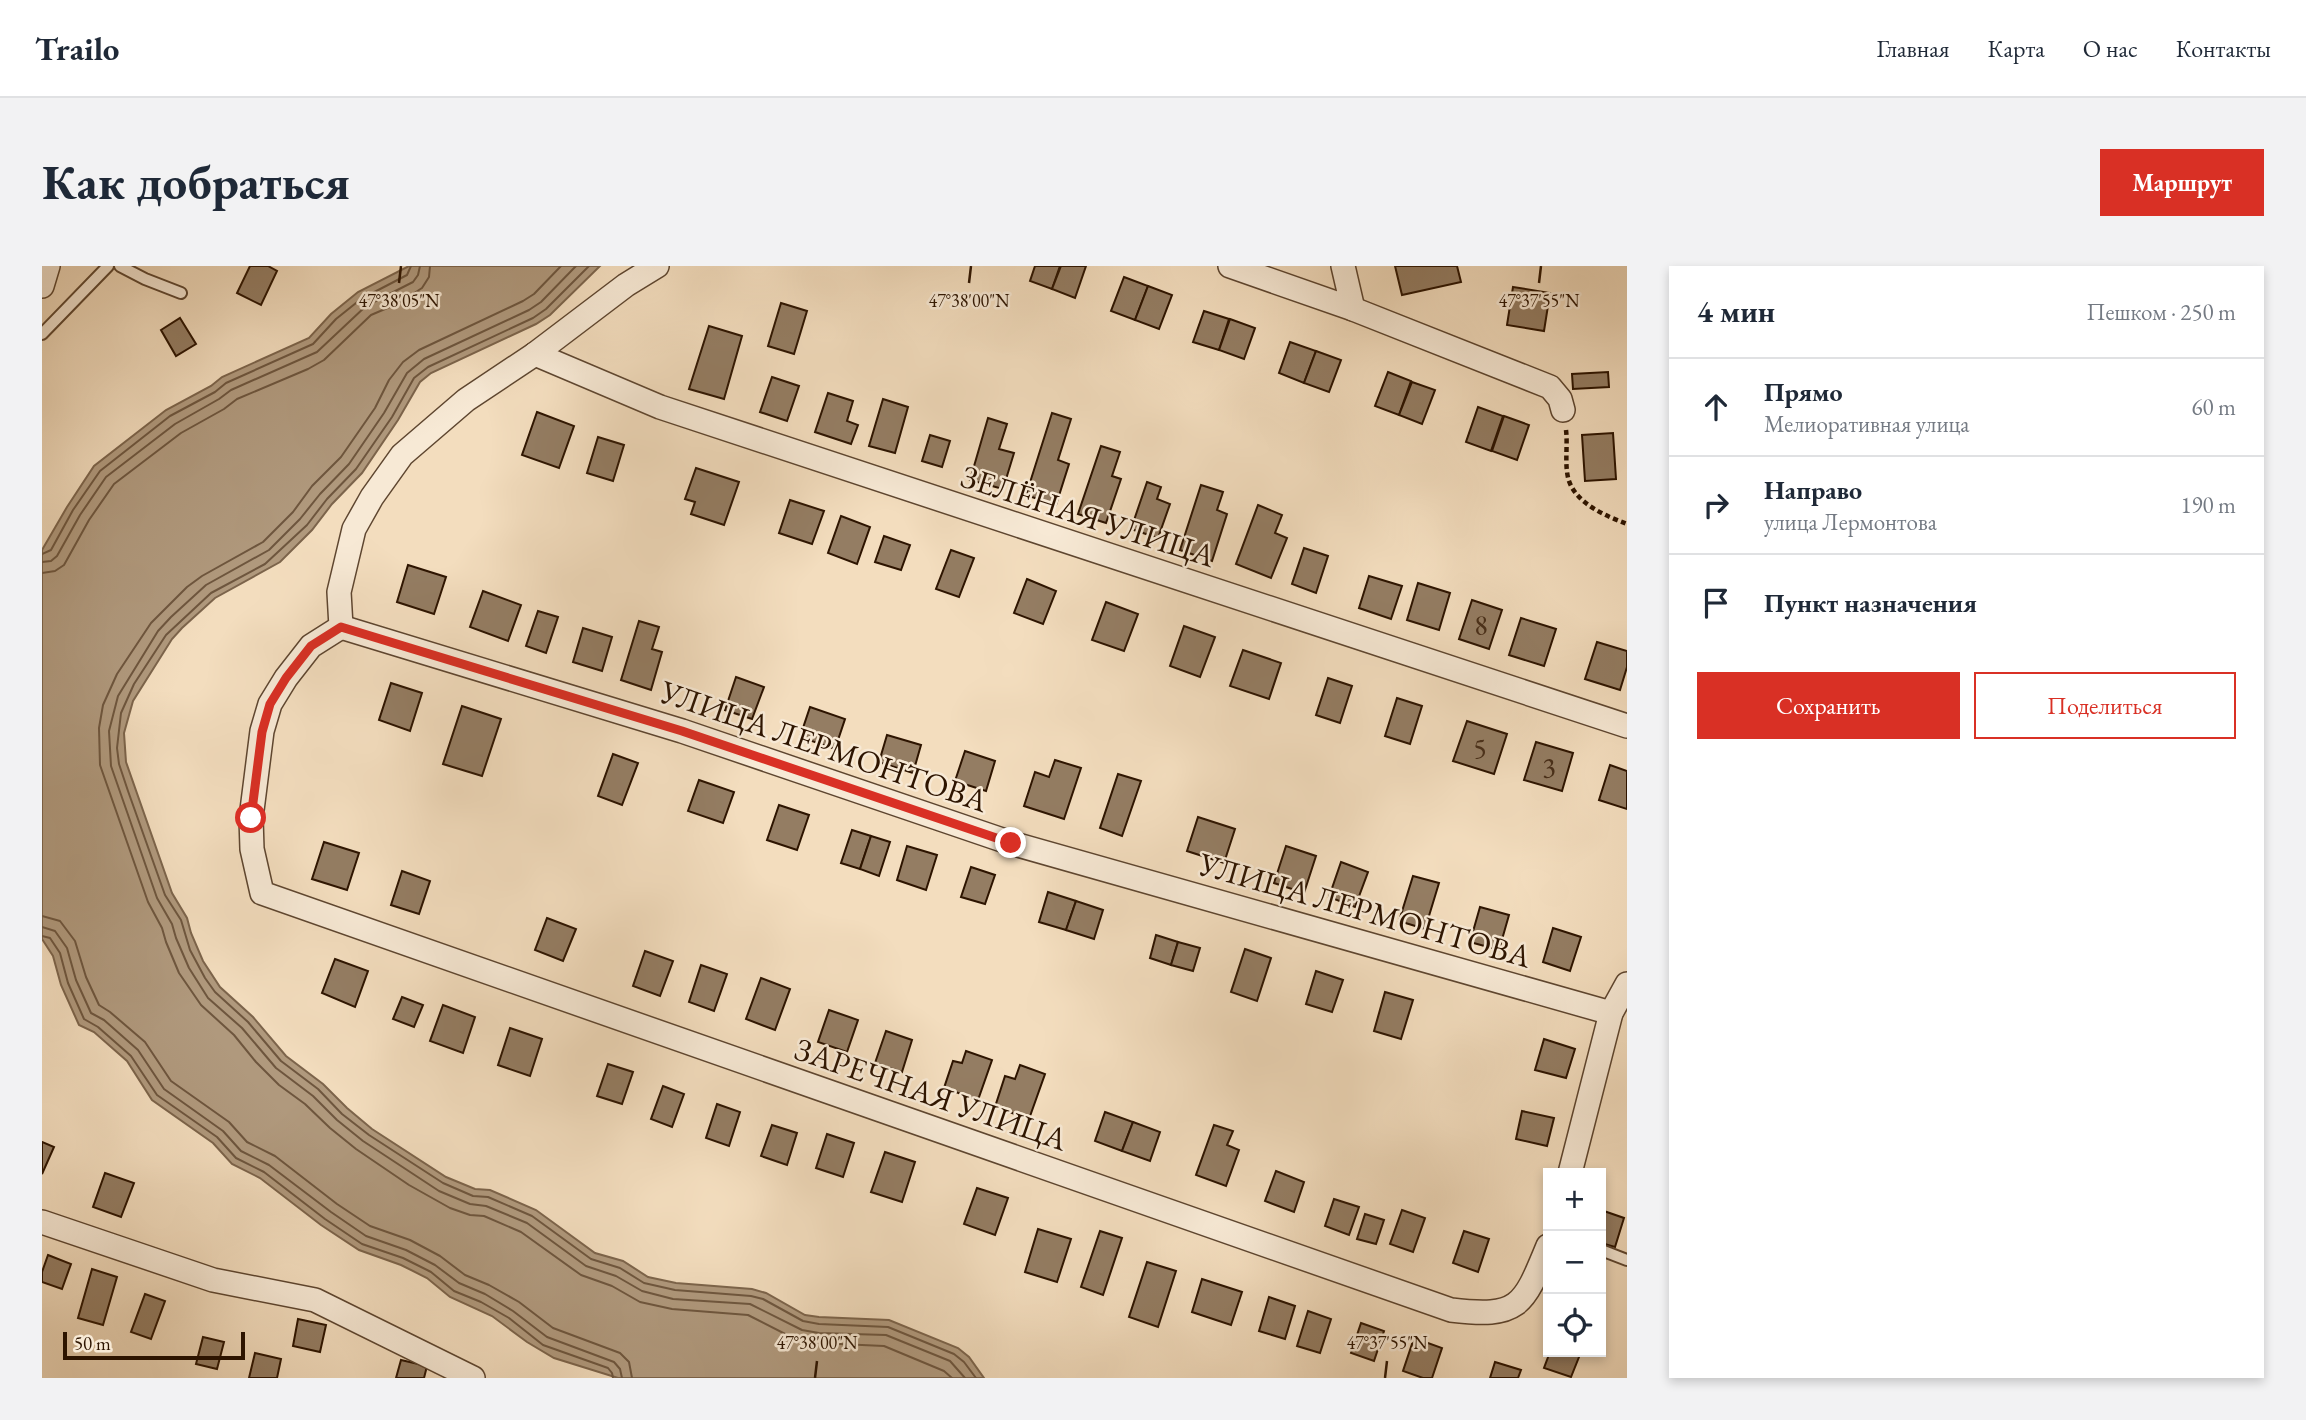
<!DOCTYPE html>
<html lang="ru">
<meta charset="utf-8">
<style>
body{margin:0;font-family:"EB Garamond",serif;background:#f2f2f3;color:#1f2937}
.controls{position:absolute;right:21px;bottom:21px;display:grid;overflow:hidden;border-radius:0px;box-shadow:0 4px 10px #0003}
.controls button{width:63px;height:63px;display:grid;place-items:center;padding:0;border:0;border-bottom:2px solid #e0e1e3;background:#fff;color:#1f2937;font:35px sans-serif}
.scale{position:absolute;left:21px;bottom:18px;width:182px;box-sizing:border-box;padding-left:7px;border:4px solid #2d1400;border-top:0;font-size:19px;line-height:24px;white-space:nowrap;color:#2d1400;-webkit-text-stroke:5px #f7e9d5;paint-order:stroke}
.stop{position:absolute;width:21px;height:21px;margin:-16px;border:5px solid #d93025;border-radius:50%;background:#fff}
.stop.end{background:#d93025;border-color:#fff;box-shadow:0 2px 7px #0008}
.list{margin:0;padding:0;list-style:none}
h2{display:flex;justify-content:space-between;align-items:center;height:91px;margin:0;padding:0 28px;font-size:30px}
h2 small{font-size:23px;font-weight:400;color:#747a83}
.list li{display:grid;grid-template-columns:46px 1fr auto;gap:21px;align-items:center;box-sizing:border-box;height:98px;padding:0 28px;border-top:2px solid #e0e1e3}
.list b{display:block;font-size:26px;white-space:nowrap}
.list p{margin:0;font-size:23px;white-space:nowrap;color:#747a83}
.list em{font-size:23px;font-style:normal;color:#747a83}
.actions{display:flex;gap:14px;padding:21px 28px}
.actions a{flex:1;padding:16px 0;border:2px solid #d93025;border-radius:0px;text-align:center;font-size:24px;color:#d93025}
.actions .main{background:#d93025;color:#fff}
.icon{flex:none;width:38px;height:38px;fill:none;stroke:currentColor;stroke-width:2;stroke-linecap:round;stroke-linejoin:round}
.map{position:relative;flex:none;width:1585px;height:1112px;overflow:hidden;border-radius:0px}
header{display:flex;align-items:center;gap:42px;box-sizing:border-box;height:98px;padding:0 35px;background:#fff;border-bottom:2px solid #e0e1e3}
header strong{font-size:33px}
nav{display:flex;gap:38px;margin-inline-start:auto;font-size:24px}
.intro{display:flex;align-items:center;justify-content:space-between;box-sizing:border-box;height:168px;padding:0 42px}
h1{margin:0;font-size:49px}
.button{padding:18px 32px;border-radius:0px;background:#d93025;color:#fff;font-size:24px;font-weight:700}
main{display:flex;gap:42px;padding:0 42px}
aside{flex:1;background:#fff;border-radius:0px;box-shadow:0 4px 10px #0003}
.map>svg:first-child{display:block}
</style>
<header>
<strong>Trailo</strong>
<nav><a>Главная</a><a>Карта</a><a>О нас</a><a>Контакты</a></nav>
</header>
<div class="intro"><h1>Как добраться</h1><a class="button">Маршрут</a></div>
<main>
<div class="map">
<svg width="1585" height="1112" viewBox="0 0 1585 1112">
<rect width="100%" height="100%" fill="#f3ddbe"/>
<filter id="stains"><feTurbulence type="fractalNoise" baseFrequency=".00286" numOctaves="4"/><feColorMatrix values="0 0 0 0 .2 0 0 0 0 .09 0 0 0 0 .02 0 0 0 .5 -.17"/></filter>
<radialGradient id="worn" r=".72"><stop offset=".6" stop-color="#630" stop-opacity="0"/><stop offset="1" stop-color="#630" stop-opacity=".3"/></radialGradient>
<path fill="#b0997d" stroke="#7c644b" stroke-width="2" d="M367,0H558L508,49L494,58L389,107L378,116L356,154L320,207L290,238L270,264L238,296L173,332L140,362L130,373L91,435L82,467L84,496L130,627L145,652L149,667L161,695L178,721L211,751L244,790L281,818L305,842L330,863L404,911L433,923L448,924L494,944L553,987L581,995L606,1011L634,1017L710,1023L724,1027L763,1049L777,1051L847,1054L916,1082L927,1091L942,1112H576L512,1092L485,1076L450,1050L408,1031L385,1012L359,999L317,984L279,959L218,912L190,898L171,877L110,834L85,795L52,766L37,759L19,719L11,690L0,673V284L25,241L52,200L124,144L169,120L180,111L267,72L289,48L316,26Z"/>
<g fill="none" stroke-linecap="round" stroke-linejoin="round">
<g stroke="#6e563e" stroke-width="2">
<path d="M519,0L492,28L481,35L377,84L361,96L347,114L333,142L299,191L270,220L251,246L221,276L160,310L145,321L109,357L75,408L61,439L57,462L58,499L106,636L120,662L124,676L137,707L159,739L192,769L214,796L237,819L263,838L288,862L314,883L367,919L408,942L428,949L442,950L479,966L539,1009L570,1020L598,1036L630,1043L706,1049L755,1074L776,1077L842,1080L902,1105L910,1112"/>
<path d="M534,0L499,36L487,44L382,93L365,107L342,147L307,198L278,228L258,253L227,284L164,319L129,351L116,365L76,430L67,465L69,500L115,632L130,658L134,672L147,702L166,732L200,762L234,802L271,830L295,854L321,875L397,925L428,938L444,940L485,957L544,1000L574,1010L600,1025L631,1033L708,1038L760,1064L777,1067L844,1069L908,1095L923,1112"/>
<path d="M547,0L504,43L491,52L386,101L372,112L350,151L314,203L285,233L265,259L223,298L169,327L124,369L92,418L79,447L75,482L77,498L86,525L123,629L139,654L148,684L163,712L173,726L206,756L239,795L276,823L300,848L327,869L401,917L431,930L446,931L490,950L549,993L578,1002L602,1017L633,1024L709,1030L721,1033L761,1055L777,1058L846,1061L912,1088L922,1096L934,1112"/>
<path d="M0,288L9,284L31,244L58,205L128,150L173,126L184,117L271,78L294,53L319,33L365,9L369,0"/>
<path d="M0,296L9,295L15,290L38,249L64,211L133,158L177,133L189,124L275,86L324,40L371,16L376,9L378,0"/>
<path d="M0,307L13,305L22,299L47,254L72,218L139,167L182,143L195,133L266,103L282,94L329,49L357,37L380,22L387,11L388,0"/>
<path d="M0,650L18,655L33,675L44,711L57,739L68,746L103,776L129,815L187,856L205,876L233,890L295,938L328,960L368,974L398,990L423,1009L447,1019L477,1036L511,1062L578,1087L587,1096L590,1112"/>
<path d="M0,661L13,665L25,682L34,714L49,747L62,754L96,784L122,823L181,865L199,885L227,899L289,946L324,970L364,984L393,999L417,1017L443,1028L471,1045L505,1071L572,1096L578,1103L580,1112"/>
<path d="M0,670L8,672L18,687L26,717L42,753L56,761L89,790L115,829L175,871L194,892L222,906L283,953L320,978L361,992L389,1006L412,1025L439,1036L467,1052L501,1079L566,1102L570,1107L571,1112"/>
</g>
</g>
<g fill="#947d63" stroke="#2d1400" stroke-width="2">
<path d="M208,0H226L235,5L219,39L195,27Z"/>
<path d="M993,0H1018L1010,23L988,15Z"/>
<path d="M1019,0H1044L1033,32L1010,23Z"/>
<path d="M1353,0H1415L1419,16L1360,29Z"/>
<path d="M1082,11L1106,20L1093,54L1069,45Z"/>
<path d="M1106,20L1130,29L1117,63L1093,54Z"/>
<path d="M1471,21L1508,27L1502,65L1465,59Z"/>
<path d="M739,37L765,45L752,88L726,80Z"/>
<path d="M1162,45L1187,53L1177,84L1151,76Z"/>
<path d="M138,52L154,78L134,90L119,64Z"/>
<path d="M1188,53L1213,62L1202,93L1177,84Z"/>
<path d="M667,60L700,70L682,133L647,123Z"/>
<path d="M1248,76L1274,85L1262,117L1237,107Z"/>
<path d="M1274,85L1299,94L1287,126L1262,117Z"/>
<path d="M1346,106L1369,115L1357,149L1333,140Z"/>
<path d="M1566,106L1567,121L1531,123L1530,108Z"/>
<path d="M730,111L757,120L745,155L718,146Z"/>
<path d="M1370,116L1393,124L1380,158L1357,149Z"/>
<path d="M786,127L811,135L805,155L816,159L809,178L773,166Z"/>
<path d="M841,133L866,141L853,187L827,180Z"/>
<path d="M1436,141L1461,150L1449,185L1424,176Z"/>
<path d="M495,146L532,160L517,202L480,189Z"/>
<path d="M1010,147L1029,153L1016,194L1027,198L1014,239L984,229Z"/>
<path d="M1462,150L1487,159L1475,194L1450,185Z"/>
<path d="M946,152L965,158L957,183L972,187L961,223L928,214Z"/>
<path d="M1571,167L1574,213L1543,215L1540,169Z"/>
<path d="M888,169L908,175L900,201L880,195Z"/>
<path d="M556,171L582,179L571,215L545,207Z"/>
<path d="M1059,180L1078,186L1070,210L1079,213L1064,257L1036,248Z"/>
<path d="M654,202L697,216L682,259L649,248L653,236L643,233Z"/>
<path d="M1105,216L1119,221L1115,233L1128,238L1116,272L1089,263Z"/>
<path d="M1159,219L1181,226L1175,244L1185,248L1170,295L1138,284Z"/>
<path d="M748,234L782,245L770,278L737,267Z"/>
<path d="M1216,239L1240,249L1233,267L1245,272L1229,312L1194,298Z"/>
<path d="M799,250L828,261L815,298L786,287Z"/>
<path d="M842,270L868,279L859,304L833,296Z"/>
<path d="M1262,282L1286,290L1274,327L1250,318Z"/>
<path d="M909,284L932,292L917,331L894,323Z"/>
<path d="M366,299L404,311L392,348L355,336Z"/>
<path d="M1327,310L1360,320L1349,353L1317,342Z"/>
<path d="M985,313L1014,325L1001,358L972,347Z"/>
<path d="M1376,317L1408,327L1397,364L1365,354Z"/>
<path d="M441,325L479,339L466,375L428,361Z"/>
<path d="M1430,334L1460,344L1447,383L1417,373Z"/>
<path d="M1064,336L1096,348L1082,385L1050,374Z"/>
<path d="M496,345L516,351L504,387L484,380Z"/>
<path d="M1479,352L1514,363L1502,400L1467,389Z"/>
<path d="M597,355L617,361L610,383L620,386L609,424L579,414Z"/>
<path d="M1142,360L1173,371L1158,411L1128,400Z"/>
<path d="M541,362L570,371L560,405L531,396Z"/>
<path d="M1555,376L1585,385V401L1578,424L1543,413Z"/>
<path d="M1201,384L1239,397L1227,433L1188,420Z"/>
<path d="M694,411L722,421L710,453L683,444Z"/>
<path d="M1286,412L1310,420L1298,457L1274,449Z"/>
<path d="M349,417L380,427L368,465L337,454Z"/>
<path d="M1355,432L1380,440L1368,478L1343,470Z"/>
<path d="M420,440L459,453L440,510L401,498Z"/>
<path d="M768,441L803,453L793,483L758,471Z"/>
<path d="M1425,455L1465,468L1452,508L1411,495Z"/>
<path d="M845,469L879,479L871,507L837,496Z"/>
<path d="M1494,476L1531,487L1520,525L1482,514Z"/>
<path d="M923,485L953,495L944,525L913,515Z"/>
<path d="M571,488L596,497L580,539L556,530Z"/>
<path d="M1013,494L1039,502L1022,553L982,540L993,506L1007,511Z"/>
<path d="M1568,499L1585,505V543L1557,534Z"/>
<path d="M1076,508L1099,515L1080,570L1058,562Z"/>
<path d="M657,514L692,526L681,557L646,545Z"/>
<path d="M737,539L767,549L755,584L725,574Z"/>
<path d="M1156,551L1193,563L1182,597L1145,585Z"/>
<path d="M810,564L829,570L818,603L799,597Z"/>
<path d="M829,570L848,576L837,610L818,603Z"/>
<path d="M282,576L317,587L305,624L270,613Z"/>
<path d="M865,580L895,589L884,624L855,614Z"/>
<path d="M1244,580L1274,590L1262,627L1232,617Z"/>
<path d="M1299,596L1326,606L1313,641L1287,631Z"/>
<path d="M929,601L953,609L943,638L919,631Z"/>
<path d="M360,605L388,615L377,648L349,639Z"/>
<path d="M1371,610L1397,617L1383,663L1357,655Z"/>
<path d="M1006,626L1034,635L1024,664L997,656Z"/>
<path d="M1034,635L1061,644L1052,673L1024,664Z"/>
<path d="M1438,641L1467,649L1457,684L1428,676Z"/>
<path d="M505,652L534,663L521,695L493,684Z"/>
<path d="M1511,662L1539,671L1528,705L1501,696Z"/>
<path d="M1114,669L1136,676L1129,699L1108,692Z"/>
<path d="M1136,676L1158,682L1151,705L1129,699Z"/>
<path d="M1203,683L1229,692L1215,735L1189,726Z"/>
<path d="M603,685L631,695L618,730L591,720Z"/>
<path d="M293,693L326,705L313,741L280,727Z"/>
<path d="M659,699L685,708L672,745L647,736Z"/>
<path d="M1274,705L1301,714L1290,746L1264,738Z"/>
<path d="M719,712L748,723L733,764L704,753Z"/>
<path d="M1343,726L1371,734L1359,773L1332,765Z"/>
<path d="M360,731L381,739L372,761L351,753Z"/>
<path d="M401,739L433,751L421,787L388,775Z"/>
<path d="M787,744L816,754L805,786L776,776Z"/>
<path d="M468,762L500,773L488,810L456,799Z"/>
<path d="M844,765L870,774L860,806L833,797Z"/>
<path d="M1502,773L1533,783L1524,812L1493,804Z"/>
<path d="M924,785L950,794L936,834L902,822L911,795L920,797Z"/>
<path d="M566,798L591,806L580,838L555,830Z"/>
<path d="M978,799L1003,808L987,853L953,841L963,810L973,813Z"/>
<path d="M621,820L642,828L630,861L609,853Z"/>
<path d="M675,838L698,846L687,880L664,872Z"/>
<path d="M1480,845L1512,852L1505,880L1474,873Z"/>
<path d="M1063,846L1091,856L1080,885L1053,875Z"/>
<path d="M1091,856L1118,866L1108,895L1080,885Z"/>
<path d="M730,859L755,867L745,899L719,890Z"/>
<path d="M1172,859L1191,865L1185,879L1197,884L1184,920L1154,909Z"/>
<path d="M785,868L812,877L801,911L774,902Z"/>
<path d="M0,876L12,881L0,908Z"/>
<path d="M843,886L873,896L860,936L829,926Z"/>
<path d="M1234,905L1262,916L1252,946L1223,935Z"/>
<path d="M63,907L92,917L79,951L51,941Z"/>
<path d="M935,922L966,932L953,969L922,958Z"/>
<path d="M1292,933L1317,941L1307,969L1283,960Z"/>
<path d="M1360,944L1383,952L1371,986L1348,978Z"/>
<path d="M1559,944L1582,952L1573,981L1559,977Z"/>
<path d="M1323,948L1342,954L1334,978L1315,973Z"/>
<path d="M996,963L1029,973L1015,1016L983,1006Z"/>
<path d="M1058,965L1080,972L1061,1029L1039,1021Z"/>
<path d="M1422,965L1447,973L1436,1006L1411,997Z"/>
<path d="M6,989L29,998L20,1023L0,1016V1006Z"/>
<path d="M1105,996L1134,1005L1116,1061L1087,1051Z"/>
<path d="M50,1003L75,1011L61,1059L36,1052Z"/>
<path d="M1160,1013L1200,1026L1189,1059L1150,1046Z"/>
<path d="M103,1028L123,1035L109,1073L89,1066Z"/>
<path d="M1227,1031L1253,1040L1243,1073L1217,1065Z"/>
<path d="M1266,1045L1289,1053L1278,1087L1255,1080Z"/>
<path d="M256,1053L284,1059L278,1086L251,1080Z"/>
<path d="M1319,1057L1342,1065L1332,1095L1309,1087Z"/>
<path d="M161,1071L182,1076L175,1103L154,1098Z"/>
<path d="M1372,1072L1400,1082L1390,1112H1381L1361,1105Z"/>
<path d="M1508,1086H1539L1529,1111L1502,1102Z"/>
<path d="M213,1087L239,1093L235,1112H207Z"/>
<path d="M359,1094L385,1100L382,1112H354Z"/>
<path d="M1453,1096L1479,1104L1476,1112H1448Z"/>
</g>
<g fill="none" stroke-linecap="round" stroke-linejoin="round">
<defs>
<g id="lane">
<path d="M78,0L103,13L139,27"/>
<path d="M0,68L66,0"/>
<path d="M1559,984L1585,994"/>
</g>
<g id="street">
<path d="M615,0L584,19L493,88L424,134L360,189L330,231L312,263L297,326L299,361L269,380L244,412L228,438L220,465L209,552L210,583L220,627L1409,1044C1477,1052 1481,1041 1506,980"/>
<path d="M1188,0L1311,43L1301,0"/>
<path d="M0,20L6,0"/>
<path d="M1311,43L1508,121L1518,133L1521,144"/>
<path d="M493,88L618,141L1585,460"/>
<path d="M299,361L640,465L969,577L1569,747"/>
<path d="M1528,907L1569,747L1585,718"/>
<path d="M0,956L171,1014L273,1034L431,1112"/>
</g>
</defs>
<use href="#lane" stroke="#5e4630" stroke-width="14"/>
<use href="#street" stroke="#5e4630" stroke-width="26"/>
<path stroke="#2d1400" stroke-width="4.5" stroke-dasharray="5 3.5" stroke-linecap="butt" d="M1524,164C1526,180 1522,200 1527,215C1535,238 1564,250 1585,258"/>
<use href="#lane" stroke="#f7e9d5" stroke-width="10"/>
<use href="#street" stroke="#f7e9d5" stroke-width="23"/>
</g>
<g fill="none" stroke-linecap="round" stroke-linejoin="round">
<path stroke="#d93025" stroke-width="9" d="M209,552L220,466L228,438L244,412L269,380L299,361L640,465L969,577"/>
</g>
<path fill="none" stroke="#2d1400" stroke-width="2.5" d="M357,17L359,0M927,17L929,0M1497,17L1499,0M773,1112L775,1095M1343,1112L1345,1095"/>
<g text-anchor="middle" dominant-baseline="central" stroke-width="5" stroke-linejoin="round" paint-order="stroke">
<g font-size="28" fill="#472e19">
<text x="1439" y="359">8</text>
<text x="1438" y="482">5</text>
<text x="1507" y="501">3</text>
</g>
<g font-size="32" fill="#2d1400" stroke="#f7e9d5">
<text transform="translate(1046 250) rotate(18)">ЗЕЛЁНАЯ УЛИЦА</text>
<text transform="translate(782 480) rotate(19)">УЛИЦА ЛЕРМОНТОВА</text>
<text transform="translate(1323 644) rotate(16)">УЛИЦА ЛЕРМОНТОВА</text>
<text transform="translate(889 828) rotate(19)">ЗАРЕЧНАЯ УЛИЦА</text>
</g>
</g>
<g font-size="18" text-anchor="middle" fill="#2d1400" stroke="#f7e9d5" stroke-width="5" stroke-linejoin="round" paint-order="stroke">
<text x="357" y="41">47°38'05"N</text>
<text x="927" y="41">47°38'00"N</text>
<text x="1497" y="41">47°37'55"N</text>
<text x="775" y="1083">47°38'00"N</text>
<text x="1345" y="1083">47°37'55"N</text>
</g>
<rect width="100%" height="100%" filter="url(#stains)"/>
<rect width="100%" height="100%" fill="url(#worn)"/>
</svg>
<div class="controls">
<button>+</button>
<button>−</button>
<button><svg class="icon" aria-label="locate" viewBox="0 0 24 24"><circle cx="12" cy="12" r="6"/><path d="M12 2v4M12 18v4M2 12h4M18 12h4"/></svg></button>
</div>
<div class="scale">50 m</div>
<div class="stop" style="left:209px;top:552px"></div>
<div class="stop end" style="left:969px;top:577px"></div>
</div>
<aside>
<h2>4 мин<small>Пешком · 250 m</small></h2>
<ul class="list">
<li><svg class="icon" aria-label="ahead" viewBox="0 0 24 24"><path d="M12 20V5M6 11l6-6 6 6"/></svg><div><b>Прямо</b><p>Мелиоративная улица</p></div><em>60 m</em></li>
<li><svg class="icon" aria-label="right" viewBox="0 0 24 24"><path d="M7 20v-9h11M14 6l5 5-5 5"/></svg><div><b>Направо</b><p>улица Лермонтова</p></div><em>190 m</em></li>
<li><svg class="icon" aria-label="arrive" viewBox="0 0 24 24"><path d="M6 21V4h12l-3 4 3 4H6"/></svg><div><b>Пункт назначения</b></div></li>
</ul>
<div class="actions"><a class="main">Сохранить</a><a>Поделиться</a></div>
</aside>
</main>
